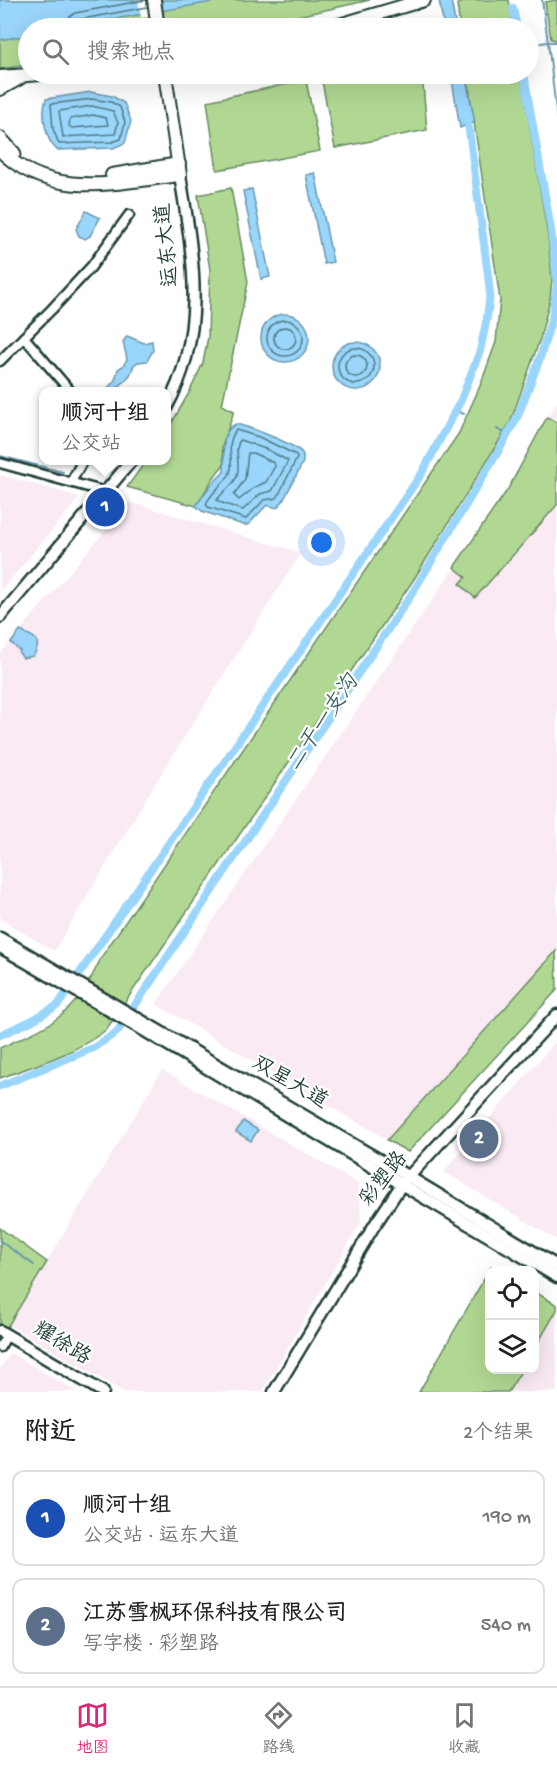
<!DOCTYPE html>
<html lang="zh">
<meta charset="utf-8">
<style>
body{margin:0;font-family:"Gochi Hand","LXGW WenKai TC",sans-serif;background:#f2f2f2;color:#222}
.controls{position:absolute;right:18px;bottom:18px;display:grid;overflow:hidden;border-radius:12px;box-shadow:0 6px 24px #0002}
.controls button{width:54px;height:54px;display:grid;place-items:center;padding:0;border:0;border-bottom:2px solid #e0e0e0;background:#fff;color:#222;font:30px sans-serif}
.you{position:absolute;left:322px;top:543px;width:21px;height:21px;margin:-15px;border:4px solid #fff;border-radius:50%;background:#1a73e8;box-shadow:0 0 0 9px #1a73e833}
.badge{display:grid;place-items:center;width:39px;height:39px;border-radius:50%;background:#db2777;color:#fff;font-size:20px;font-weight:700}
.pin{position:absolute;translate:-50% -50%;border:3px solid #fff;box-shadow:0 2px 6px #0006}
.popup{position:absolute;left:39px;top:387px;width:132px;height:78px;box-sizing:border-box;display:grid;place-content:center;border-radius:12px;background:#fff;filter:drop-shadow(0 2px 4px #0005);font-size:20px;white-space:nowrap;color:#767676}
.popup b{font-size:22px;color:#222}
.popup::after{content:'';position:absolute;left:50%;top:100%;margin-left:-12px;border:12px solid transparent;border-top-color:#fff}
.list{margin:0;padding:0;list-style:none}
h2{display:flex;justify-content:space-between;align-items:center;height:78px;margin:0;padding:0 24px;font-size:26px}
h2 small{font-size:20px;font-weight:400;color:#767676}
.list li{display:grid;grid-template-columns:39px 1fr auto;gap:18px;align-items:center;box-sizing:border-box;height:96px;margin:0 12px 12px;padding:0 12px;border:2px solid #e0e0e0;border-radius:12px}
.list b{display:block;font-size:22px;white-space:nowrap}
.list p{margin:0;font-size:20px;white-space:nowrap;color:#767676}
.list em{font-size:20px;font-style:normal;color:#767676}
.icon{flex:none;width:33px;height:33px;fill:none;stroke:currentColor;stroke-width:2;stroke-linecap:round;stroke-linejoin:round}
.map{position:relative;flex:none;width:557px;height:1392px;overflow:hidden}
.search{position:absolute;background:#fff;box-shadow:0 6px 24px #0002;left:18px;right:18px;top:18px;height:66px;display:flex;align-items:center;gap:15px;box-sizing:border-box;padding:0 21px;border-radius:33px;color:#767676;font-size:22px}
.sheet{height:294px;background:#fff}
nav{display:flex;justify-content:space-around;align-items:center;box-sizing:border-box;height:84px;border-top:2px solid #e0e0e0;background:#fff;font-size:16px;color:#767676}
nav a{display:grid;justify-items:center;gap:3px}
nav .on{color:#db2777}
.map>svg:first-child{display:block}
</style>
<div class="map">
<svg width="557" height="1392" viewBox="0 0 557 1392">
<rect width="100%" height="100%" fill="#fff"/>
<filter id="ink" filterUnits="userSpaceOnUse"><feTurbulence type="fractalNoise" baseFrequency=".0167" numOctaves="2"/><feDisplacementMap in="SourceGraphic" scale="12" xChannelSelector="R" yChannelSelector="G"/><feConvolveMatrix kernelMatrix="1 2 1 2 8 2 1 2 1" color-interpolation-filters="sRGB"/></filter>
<g filter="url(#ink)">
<g fill="#f9eaf3">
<path d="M557,401V990L408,1152L156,1004L508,489Z"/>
<path d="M0,475L80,497L0,592Z"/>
<path d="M130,502L301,553L164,769L54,951L0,919V654Z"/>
<path d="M554,1043L557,1045V1240L444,1172Z"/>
<path d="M162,1070L359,1184L361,1222L262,1392H124L9,1325Z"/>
<path d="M557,1310V1392H508L522,1370H534L535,1348Z"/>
<path d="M10,1353L26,1362L77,1392H0V1369Z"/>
</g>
<g fill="#b1d893" stroke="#688a64" stroke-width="1.5">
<path d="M0,0H370L245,28H28V65L0,69Z"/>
<path d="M471,0H509L513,28H460L457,4Z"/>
<path d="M557,0V40L551,39L545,2Z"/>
<path d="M333,74H422L427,130L335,148L321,76Z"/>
<path d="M467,74H521L548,237L552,279L550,299L540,339L510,423L414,579L106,1030C76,1053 36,1065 0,1078V1048C18,1039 39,1032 55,1020C77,1005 91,980 102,956L459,433L480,386L496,342L500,300Z"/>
<path d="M306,80L320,151L217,170L207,101Z"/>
<path d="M231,188L248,282L222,405L234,411L222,447L224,465C212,476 206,492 196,506L127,487L146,461L166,460L167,431L189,393L203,363L208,337L210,270L198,195Z"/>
<path d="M547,417L557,423V505L475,598L460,584L466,577L454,567L508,489Z"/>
<path d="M556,951L557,990L408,1152L387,1140Z"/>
<path d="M0,1228L47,1262L6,1329L0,1325Z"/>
<path d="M491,1267L498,1270H490V1370H522L508,1392H419Z"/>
<path d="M535,1292L557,1305V1310L535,1348Z"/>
</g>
<g fill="#9ad5fb" stroke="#6998ab" stroke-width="1.5">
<path d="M0,0H224L63,28H28V35L0,40Z"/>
<path d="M439,0H451L456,28H444Z"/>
<path d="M451,74H465L475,122L460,128Z"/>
<path d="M91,92L112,96L124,103L131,121L125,143L113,148L57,150C45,140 41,113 46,99Z"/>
<path d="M315,173L333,262L324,264L306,175Z"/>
<path d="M252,189L270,277L261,279L243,191Z"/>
<path d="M86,211L100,218L90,236L85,239L79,236L76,229Z"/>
<circle cx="285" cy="338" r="24"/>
<path d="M127,336L144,343L152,341L153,350L147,361L138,362L134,365L130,375L115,391H105L115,380L118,369L123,366L127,359L123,342Z"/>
<circle cx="356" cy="366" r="24"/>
<path d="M236,424C249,427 295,444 302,453C304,456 303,458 303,462L283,501L277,508L267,505L248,525H243L202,511L196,506L209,487L224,472C225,456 219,431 236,424Z"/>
<path d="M20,631C34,637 44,639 33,656L23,658L19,653L20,651L11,643Z"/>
<path d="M243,1121L258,1130L251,1141L236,1132Z"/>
</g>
<path fill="#fff" d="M138,0H156L158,15L141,18Z"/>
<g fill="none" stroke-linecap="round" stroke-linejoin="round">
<g stroke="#507a84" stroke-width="1.5">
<path d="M65,28L67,19L75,13L146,0"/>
<path d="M72,28L73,23L77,20L147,7"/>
<path d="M92,99L111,102L120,107L125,122L121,139L112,142L59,144L53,129L51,104Z"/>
<path d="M92,106L113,111L118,123L115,134L63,137L59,111Z"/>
<path d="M93,115L106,118L108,125L72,128L69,126L70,119Z"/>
<circle cx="285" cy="338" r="18"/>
<circle cx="285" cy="338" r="11"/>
<circle cx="356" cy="366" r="18"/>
<circle cx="356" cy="366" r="11"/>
<path d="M236,430L259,437L296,455L297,458L277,498L264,500L246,519L208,507L206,504C211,492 227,481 230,473C235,457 224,448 236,430Z"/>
<path d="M240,440L268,450L288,461L272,491L260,494L243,510L219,502L217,500C222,492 232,487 236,478C242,466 233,451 240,440Z"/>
<path d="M248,453H253L274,463L275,466L266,482L255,487L239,500L234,495L245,479Z"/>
</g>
<g stroke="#6998ab" stroke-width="2">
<path d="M542,0L548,42H557"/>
<path d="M528,45L548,42L557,119"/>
<path d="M456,411L464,414"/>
<path d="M497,429L508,435"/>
<path d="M0,456L63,472"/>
<path d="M0,1241L34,1265"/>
</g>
<g stroke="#9ad5fb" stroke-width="8">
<path d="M513,8L517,28"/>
<path d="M524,74L551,230L557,282"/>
<path d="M0,1035L31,1021L58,1005L422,473L461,400L480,351L487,318L490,294L488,275L467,115"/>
<path d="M0,1086L93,1048L117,1032L411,595L498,452L517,418L540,358L552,318L557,286"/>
</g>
<defs>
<g id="minor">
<path d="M24,337L71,392"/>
<path d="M0,361L52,309L91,267L129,215"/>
<path d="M0,463L106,492"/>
<path d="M71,482L83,460"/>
<path d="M0,1347L7,1335"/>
</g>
<g id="tertiary">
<path d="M166,408C208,332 193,256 180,175"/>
<path d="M0,617L132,460"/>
<path d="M0,938L409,1177L557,1266"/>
<path d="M0,947L138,1027L557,1277"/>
<path d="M0,1331L103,1392"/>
<path d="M274,1392L374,1226L402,1184L557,1015"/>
</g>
<g id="secondary">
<path d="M154,0L158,28"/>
<path d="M329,28L424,0"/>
<path d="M0,77L41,74"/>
<path d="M0,89L20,78"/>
<path d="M0,138L14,153"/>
<path d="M0,150C50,201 117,182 180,175L165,74"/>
<path d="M112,175L179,164"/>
</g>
</defs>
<use href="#minor" stroke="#1f3d34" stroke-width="13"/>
<use href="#tertiary" stroke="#1f3d34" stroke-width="15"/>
<use href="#secondary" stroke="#1f3d34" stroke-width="16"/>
<use href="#minor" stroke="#fff" stroke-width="8"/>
<use href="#tertiary" stroke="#fff" stroke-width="10"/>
<use href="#secondary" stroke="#fff" stroke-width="12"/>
</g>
</g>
<g text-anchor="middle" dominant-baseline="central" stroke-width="4.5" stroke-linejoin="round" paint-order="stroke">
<g font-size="21" fill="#1f3d34" stroke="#fff">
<text transform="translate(169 245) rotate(-96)">运东大道</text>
<text transform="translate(289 1084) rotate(30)">双星大道</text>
<text transform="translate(385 1180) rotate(-52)">彩塑路</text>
<text transform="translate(61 1345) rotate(31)">耀徐路</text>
</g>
<g font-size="22" font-style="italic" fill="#3e6366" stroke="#fff">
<text transform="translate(324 724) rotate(-56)">二干一支沟</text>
</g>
</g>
</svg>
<div class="controls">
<button><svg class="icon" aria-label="locate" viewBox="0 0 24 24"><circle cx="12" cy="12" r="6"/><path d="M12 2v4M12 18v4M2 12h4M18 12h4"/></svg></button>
<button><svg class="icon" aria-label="layers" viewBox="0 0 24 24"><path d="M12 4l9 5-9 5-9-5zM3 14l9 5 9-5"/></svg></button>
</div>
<div class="you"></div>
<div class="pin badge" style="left:105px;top:507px;background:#1a4fb4">1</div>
<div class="popup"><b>顺河十组</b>公交站</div>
<div class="pin badge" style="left:479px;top:1139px;background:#5c6f8a">2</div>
<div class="search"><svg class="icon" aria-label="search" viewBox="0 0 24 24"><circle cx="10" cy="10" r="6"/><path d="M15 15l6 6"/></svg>搜索地点</div>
</div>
<section class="sheet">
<h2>附近<small>2个结果</small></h2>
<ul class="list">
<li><span class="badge" style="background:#1a4fb4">1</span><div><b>顺河十组</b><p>公交站 · 运东大道</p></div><em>190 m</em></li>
<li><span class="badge" style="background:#5c6f8a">2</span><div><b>江苏雪枫环保科技有限公司</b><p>写字楼 · 彩塑路</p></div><em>540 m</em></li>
</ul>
</section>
<nav>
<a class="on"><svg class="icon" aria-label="map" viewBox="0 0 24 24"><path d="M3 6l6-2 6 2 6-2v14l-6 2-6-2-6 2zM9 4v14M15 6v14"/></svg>地图</a>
<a><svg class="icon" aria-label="directions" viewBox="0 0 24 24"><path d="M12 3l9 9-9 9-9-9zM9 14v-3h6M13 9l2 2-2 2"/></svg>路线</a>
<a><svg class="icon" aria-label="saved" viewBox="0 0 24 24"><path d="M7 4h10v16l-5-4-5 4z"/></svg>收藏</a>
</nav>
